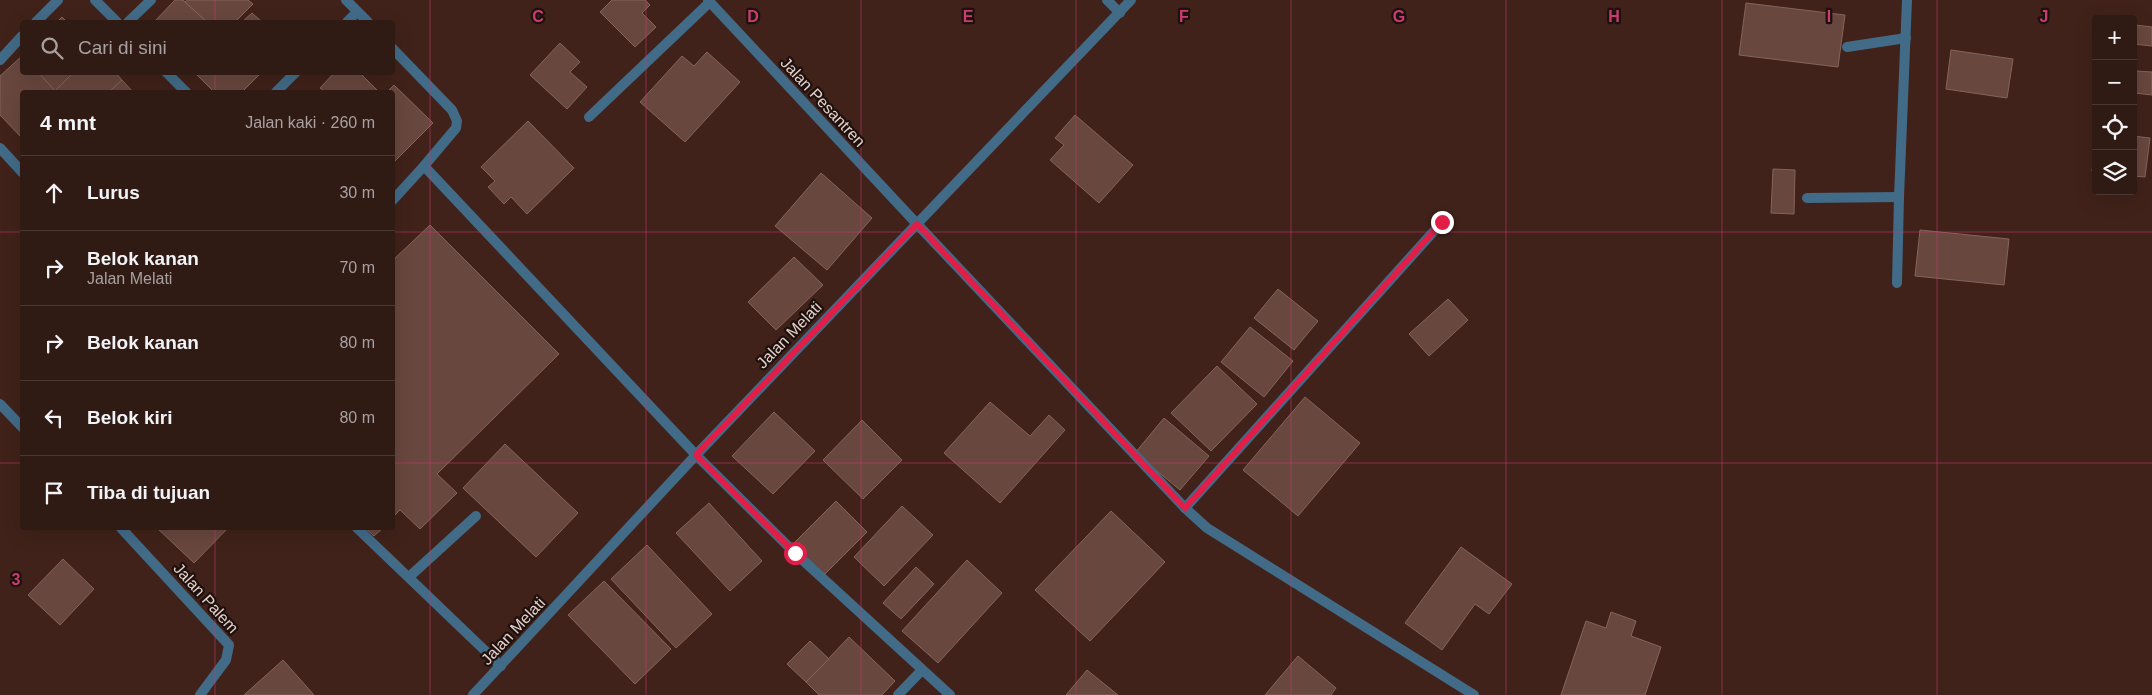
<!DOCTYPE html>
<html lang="id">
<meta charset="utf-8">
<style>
body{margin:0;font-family:Helvetica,sans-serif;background:#38231d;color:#f1f3f6}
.controls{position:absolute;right:15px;top:15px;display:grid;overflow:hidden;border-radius:5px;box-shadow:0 5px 20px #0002}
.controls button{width:45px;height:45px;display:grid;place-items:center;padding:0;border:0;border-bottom:1px solid #4b3834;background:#301a14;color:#f1f3f6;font:25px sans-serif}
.stop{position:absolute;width:15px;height:15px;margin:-11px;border:4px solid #e11d48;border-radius:50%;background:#fff}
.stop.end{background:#e11d48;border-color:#fff;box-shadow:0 1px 5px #0008}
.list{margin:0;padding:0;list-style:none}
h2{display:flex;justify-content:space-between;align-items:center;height:65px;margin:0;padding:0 20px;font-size:21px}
h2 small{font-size:16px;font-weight:400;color:#a8a1a0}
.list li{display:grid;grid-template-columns:32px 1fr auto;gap:15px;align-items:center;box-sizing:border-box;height:75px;padding:0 20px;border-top:1px solid #4b3834}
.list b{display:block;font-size:19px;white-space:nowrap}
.list p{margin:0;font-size:16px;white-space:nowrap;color:#a8a1a0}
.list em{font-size:16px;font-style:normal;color:#a8a1a0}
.icon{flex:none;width:28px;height:28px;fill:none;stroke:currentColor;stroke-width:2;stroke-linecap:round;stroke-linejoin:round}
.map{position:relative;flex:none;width:2152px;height:695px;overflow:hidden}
.search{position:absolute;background:#301a14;box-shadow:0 5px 20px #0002;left:20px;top:20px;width:375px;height:55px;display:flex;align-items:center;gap:12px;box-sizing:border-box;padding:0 18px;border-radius:5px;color:#a8a1a0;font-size:19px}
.panel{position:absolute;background:#301a14;box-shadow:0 5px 20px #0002;left:20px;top:90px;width:375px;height:440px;border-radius:5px}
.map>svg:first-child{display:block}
</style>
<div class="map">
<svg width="2152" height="695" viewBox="0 0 2152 695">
<rect width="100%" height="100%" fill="#40221a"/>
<g fill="#68473e" stroke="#87645a">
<path d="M175,0H183L207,22H154Z"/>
<path d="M187,0H248L253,4L235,22H207L185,2Z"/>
<path d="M612,0H645L650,5L642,13L656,27L635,47L600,12Z"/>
<path d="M1746,3L1845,15L1838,67L1739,55Z"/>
<path d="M252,13L262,22H242Z"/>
<path d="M62,17L67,22H57Z"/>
<path d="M2135,25L2152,27V46L2133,44Z"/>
<path d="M560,43L580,62L570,72L587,87L567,109L530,75Z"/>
<path d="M1951,50L2013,59L2007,98L1946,89Z"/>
<path d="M707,52L740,82L685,142L640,102L682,56L694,66Z"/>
<path d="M22,56V72H38L57,92H22L21,137L0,115V76Z"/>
<path d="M2136,71L2152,72V95L2134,93Z"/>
<path d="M38,72H74L55,91Z"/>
<path d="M74,72H115L122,80L109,92H57L55,91Z"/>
<path d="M194,72H262L242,92H214Z"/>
<path d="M335,72H359L379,92H325L320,88Z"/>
<path d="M122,80L133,92H109Z"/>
<path d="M394,85L433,123L394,162L392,160V92H387Z"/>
<path d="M1075,115L1133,165L1099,203L1050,160L1064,145L1055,138Z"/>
<path d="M528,121L574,168L527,214L511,197L504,204L488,187L495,181L481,167Z"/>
<path d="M2133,136L2150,138L2145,177L2133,176Z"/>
<path d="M2096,141V171H2092Z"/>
<path d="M1773,169L1795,170L1794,214L1771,213Z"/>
<path d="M821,173L872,218L827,270L775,226Z"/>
<path d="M430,225L559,354L437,474L457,493L420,529L400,510L392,518V261Z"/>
<path d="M1920,230L2009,239L2004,285L1915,276Z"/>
<path d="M794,257L823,285L776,330L748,302Z"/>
<path d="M1278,289L1318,321L1294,350L1254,318Z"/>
<path d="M1448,299L1468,320L1429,356L1409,334Z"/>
<path d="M1250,327L1293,361L1264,397L1221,362Z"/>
<path d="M1217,366L1257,404L1211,451L1171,413Z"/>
<path d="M1305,397L1360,443L1298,516L1243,470Z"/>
<path d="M990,402L1030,436L1049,415L1065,430L1000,503L944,453Z"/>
<path d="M774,412L815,451L773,494L732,456Z"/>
<path d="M1164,418L1209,456L1180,490L1135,453Z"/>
<path d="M862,420L902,460L863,499L823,460Z"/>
<path d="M505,444L578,513L536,557L463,488Z"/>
<path d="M836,501L867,532L823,576L791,546Z"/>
<path d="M709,503L762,561L730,591L676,533Z"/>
<path d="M902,506L933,535L884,586L854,557Z"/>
<path d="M1111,511L1165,562L1090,641L1035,590Z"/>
<path d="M157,528H228L194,563Z"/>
<path d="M365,528H383L374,536Z"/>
<path d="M647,545L712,614L676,648L611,579Z"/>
<path d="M1461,547L1512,584L1489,614L1475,604L1442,650L1405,623Z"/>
<path d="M63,559L94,589L60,625L28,595Z"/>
<path d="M967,560L1002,593L938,663L902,631Z"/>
<path d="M916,567L934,584L901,619L883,603Z"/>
<path d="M604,581L671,649L635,684L568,615Z"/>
<path d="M1611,612L1636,621L1631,636L1661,647L1645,695H1561L1586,621L1606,628Z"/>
<path d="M849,637L895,681L882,695H819L806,682Z"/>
<path d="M810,641L829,659L806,682L787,664Z"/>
<path d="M1298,656L1336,688L1331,695H1265Z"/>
<path d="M283,660L314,695H244Z"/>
<path d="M1087,670L1118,695H1066Z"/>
</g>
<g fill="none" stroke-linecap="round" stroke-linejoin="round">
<g stroke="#426b88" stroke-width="10">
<path d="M708,0L917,224"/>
<path d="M1107,0L1120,13"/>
<path d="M1847,47L1906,38"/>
<path d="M589,117L710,2"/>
<path d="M1807,198L1899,197"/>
<path d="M409,577L476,516"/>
</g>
<g stroke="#426b88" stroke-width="10">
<path d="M95,0L117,22"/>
<path d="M346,0L368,22"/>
<path d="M36,22L58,0"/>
<path d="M128,22L151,0"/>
<path d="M347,22L357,12"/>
<path d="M392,48L452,110L457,121L456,128L424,166L696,455L795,553L950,695"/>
<path d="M0,60L22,36"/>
<path d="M166,72L186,92"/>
<path d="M276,92L296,72"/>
<path d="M0,148L22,172"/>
<path d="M392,201L424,166"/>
<path d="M917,224L1185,508L1207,528L1474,695"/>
<path d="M1897,283L1899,197L1907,0"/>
<path d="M0,404L22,427"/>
<path d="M1185,508L1443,221"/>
<path d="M121,528L229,645L226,660L200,695"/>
<path d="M357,528L501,666"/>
<path d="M473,695L696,455L1131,0"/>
<path d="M898,695L922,670"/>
</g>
</g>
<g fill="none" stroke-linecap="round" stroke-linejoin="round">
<path stroke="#e11d48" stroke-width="6" d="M795,553L696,455L917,224L1185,508L1442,222"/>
</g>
<path fill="none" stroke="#c93d71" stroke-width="1" stroke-opacity="0.55" d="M215,0V22M430,0V695M646,0V695M861,0V695M1076,0V695M1291,0V695M1506,0V695M1722,0V695M1937,0V695M215,72V92M0,232H22M392,232H2152M0,463H22M392,463H2152M215,528V695"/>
<g text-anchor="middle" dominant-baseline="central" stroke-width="4.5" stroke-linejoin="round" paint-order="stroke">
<g font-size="16" fill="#e5d1cb" stroke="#1e100d">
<text transform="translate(823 102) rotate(47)">Jalan Pesantren</text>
<text transform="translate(789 335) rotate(-46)">Jalan Melati</text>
<text transform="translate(206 598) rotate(48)">Jalan Palem</text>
<text transform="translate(513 631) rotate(-47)">Jalan Melati</text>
</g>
</g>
<g font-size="16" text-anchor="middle" font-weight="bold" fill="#c93d71" stroke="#1e100d" stroke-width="4.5" stroke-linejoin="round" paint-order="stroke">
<text x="538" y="22">C</text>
<text x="753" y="22">D</text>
<text x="968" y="22">E</text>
<text x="1184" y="22">F</text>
<text x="1399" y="22">G</text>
<text x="1614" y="22">H</text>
<text x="1829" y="22">I</text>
<text x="2044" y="22">J</text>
<text x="16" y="585">3</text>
</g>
</svg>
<div class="controls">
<button>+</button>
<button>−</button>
<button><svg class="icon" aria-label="locate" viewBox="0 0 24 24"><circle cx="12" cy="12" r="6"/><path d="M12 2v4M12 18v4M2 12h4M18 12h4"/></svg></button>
<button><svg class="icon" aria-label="layers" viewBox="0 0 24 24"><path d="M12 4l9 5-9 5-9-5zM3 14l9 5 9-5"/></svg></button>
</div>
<div class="stop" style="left:795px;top:553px"></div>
<div class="stop end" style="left:1442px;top:222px"></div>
<div class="search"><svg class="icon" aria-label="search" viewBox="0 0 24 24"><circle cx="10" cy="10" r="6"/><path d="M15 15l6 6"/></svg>Cari di sini</div>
<section class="panel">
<h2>4 mnt<small>Jalan kaki · 260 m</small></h2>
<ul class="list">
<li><svg class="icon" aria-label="ahead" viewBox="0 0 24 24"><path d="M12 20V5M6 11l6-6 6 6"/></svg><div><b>Lurus</b></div><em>30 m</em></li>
<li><svg class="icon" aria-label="right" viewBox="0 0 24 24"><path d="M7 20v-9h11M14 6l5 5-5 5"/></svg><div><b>Belok kanan</b><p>Jalan Melati</p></div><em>70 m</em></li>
<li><svg class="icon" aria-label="right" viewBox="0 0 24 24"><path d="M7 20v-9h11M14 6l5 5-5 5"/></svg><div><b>Belok kanan</b></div><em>80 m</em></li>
<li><svg class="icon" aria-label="left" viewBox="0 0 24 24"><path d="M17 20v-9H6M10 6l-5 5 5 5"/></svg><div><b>Belok kiri</b></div><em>80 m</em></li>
<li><svg class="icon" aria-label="arrive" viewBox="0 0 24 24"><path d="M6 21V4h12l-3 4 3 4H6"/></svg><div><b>Tiba di tujuan</b></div></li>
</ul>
</section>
</div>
